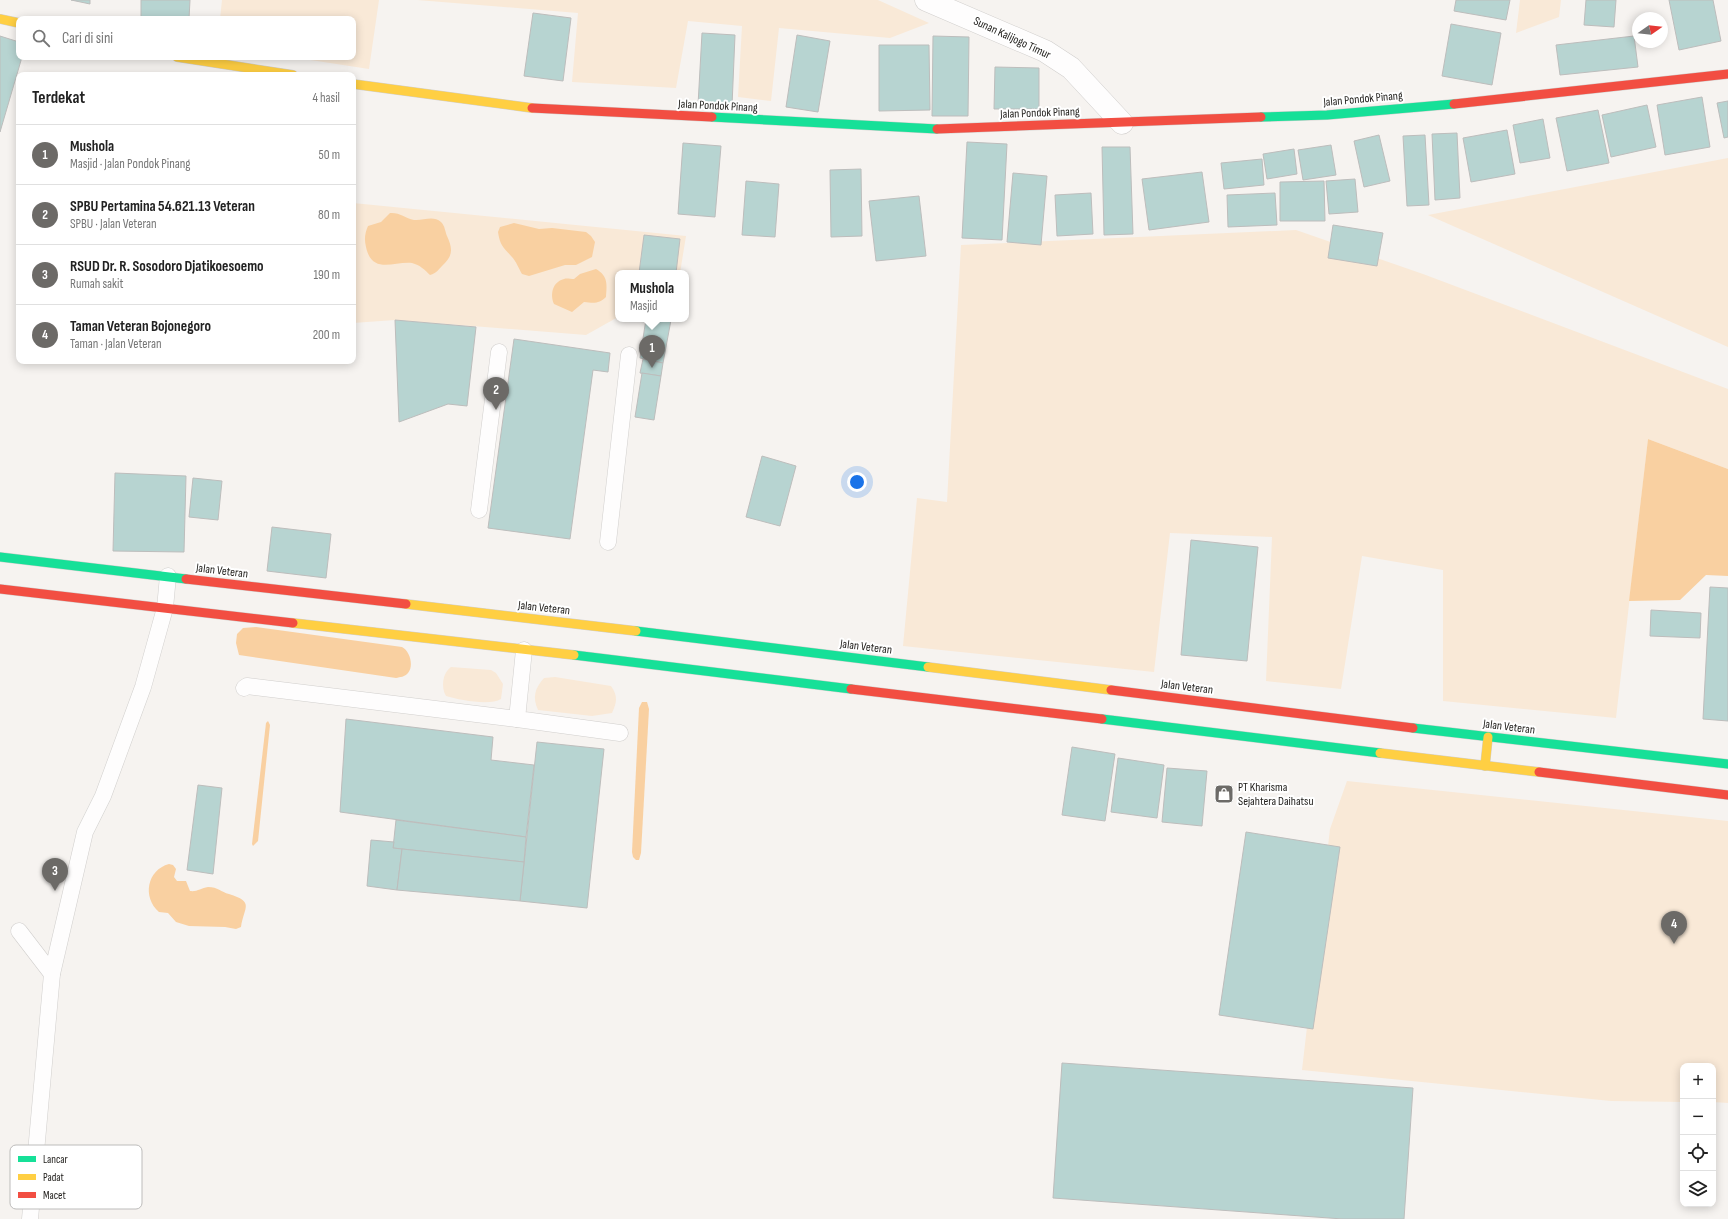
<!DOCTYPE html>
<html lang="id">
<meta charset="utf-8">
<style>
body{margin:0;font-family:"Sofia Sans Condensed",sans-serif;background:#f2f2f2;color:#222}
.controls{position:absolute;right:12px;bottom:12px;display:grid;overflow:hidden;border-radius:8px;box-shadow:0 2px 10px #0003}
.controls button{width:36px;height:36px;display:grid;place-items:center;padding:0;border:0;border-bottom:1px solid #e0e0e0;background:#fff;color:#222;font:20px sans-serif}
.compass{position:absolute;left:1632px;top:12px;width:36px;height:36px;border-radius:50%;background:#fff;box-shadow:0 2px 10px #0003;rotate:76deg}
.you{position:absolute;left:857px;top:482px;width:14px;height:14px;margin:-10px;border:3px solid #fff;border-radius:50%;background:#1a73e8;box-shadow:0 0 0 6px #1a73e833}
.badge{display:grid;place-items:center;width:26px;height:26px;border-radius:50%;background:#6c6a67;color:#fff;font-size:13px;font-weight:700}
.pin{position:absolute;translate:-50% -33px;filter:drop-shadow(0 1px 2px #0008)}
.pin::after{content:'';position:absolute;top:21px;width:14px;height:12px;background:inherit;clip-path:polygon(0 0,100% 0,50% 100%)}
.popup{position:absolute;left:615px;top:270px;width:74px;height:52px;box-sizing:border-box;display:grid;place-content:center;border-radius:8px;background:#fff;filter:drop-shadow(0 1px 3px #0005);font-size:13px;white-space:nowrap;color:#767676}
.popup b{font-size:15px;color:#222}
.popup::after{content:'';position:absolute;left:50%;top:100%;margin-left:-8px;border:8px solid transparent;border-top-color:#fff}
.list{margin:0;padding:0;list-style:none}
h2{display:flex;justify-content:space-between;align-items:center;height:52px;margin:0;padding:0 16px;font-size:17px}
h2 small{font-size:13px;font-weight:400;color:#767676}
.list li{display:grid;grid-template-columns:26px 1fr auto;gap:12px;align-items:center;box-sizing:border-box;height:60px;padding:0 16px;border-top:1px solid #e0e0e0}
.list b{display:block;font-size:15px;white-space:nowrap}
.list p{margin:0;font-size:13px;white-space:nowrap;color:#767676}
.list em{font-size:13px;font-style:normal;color:#767676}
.icon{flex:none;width:22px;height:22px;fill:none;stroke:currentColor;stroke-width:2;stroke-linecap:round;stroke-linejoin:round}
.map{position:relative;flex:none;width:1728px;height:1219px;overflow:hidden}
.search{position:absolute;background:#fff;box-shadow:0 2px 10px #0003;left:16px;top:16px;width:340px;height:44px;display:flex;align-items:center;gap:10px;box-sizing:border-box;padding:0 14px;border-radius:8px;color:#767676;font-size:15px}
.panel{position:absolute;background:#fff;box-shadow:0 2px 10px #0003;left:16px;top:72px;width:340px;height:292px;border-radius:8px}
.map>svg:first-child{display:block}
</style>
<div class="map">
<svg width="1728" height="1219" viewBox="0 0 1728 1219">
<rect width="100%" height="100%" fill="#f6f3f0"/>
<g fill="#f9e9d7">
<path d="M222,0H379L369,69L291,57H353V19H220Z"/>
<path d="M417,0H878L929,23L890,38L779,28L771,101L738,97L742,26L688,21L676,88L572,82L578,13Z"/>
<path d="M1520,0H1561L1559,17L1516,33Z"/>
<path d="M1728,158V347L1428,215Z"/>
<path d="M353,203L686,236L680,273H618V317L586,335L395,320L353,323Z"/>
<path d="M1296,230L1423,274L1728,389V469L1648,439L1616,718L1443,701V570L1362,556L1341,689L1266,681L1272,537L1170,533L1154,672L903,646L917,498L947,502L961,245Z"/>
<path d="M451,667L491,670L496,673L503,684L501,699C490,706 459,700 446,696C441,688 442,673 451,667Z"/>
<path d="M555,677L611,686C618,696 617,702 612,713L592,716L538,710C532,697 535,688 544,678Z"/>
<path d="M1347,781L1728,821V1103L1713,1102V1066H1683V1102L1611,1101L1302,1070L1330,829Z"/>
</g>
<g fill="#f9d0a1">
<path d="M390,213C399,212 405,218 414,220C423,221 433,215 441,222C445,226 445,231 447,236C453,249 453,256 442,266C438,270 437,273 430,275C425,270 420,265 412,263C394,261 372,275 366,247C364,239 365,233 368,226L381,222Z"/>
<path d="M514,223L539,229L552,228L586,232L591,236L595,242L592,257L576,265H565L529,276L522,274C519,269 516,261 512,257C504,248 500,246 498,232L500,227Z"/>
<path d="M596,269C608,276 607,284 606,297C599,304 594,303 584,302L572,312L554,304C550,295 552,282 564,279C567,278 570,279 574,279L580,274Z"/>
<path d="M1648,439L1728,469V576L1706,575L1680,600L1629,601Z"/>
<path d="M256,627L402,647C410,651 414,666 408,673C405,677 400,677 396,678L239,655L236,643L237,634L243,628Z"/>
<path d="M642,702H647L649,709L641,853L639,860H636L633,857L632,852L639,708Z"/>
<path d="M268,721L270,725L258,841L253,846L252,844L266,723Z"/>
<path d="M169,864L173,865L176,869L174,877L177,881H186L190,891C197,892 201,888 208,887C218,887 221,892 229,894C255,902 244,907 241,927L236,929L225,927L189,926L176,922L168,913L159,912C142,897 147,870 169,864Z"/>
</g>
<g fill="#b7d4d1" stroke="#bdbdbc">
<path d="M71,0H90V4Z"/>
<path d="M141,0H190L189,19H141Z"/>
<path d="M1456,0H1510L1506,20L1454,11Z"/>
<path d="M1586,0H1616L1614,27L1584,25Z"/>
<path d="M1669,0H1713L1721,41L1679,50Z"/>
<path d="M533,13L571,18L563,81L524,76Z"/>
<path d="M1451,24L1501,33L1492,85L1442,76Z"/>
<path d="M702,33L735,35L732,106L698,105Z"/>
<path d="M797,35L830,41L818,112L786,107Z"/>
<path d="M0,36L19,42V57H22L0,132Z"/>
<path d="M933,36L969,37L968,116H932Z"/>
<path d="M1634,36L1638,67L1560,75L1556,45Z"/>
<path d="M879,45H929L930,110L879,111Z"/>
<path d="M995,67L1039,68V109H994Z"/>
<path d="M1702,97L1710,147L1665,155L1657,105Z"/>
<path d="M1728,101V137L1724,138L1717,103Z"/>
<path d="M1647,105L1656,147L1611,157L1602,115Z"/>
<path d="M1598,110L1609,163L1567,171L1556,118Z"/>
<path d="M1543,119L1550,158L1520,163L1513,125Z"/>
<path d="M1507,130L1515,174L1471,182L1463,138Z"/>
<path d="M1457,133L1460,198L1435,200L1432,134Z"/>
<path d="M1379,135L1390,181L1364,187L1354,141Z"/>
<path d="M1425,135L1429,205L1407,206L1403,136Z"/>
<path d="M967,142L1007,144L1002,240L962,238Z"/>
<path d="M683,143L721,146L715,217L678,214Z"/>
<path d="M1331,145L1336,175L1303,180L1298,150Z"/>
<path d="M1102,147H1130L1133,234L1104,235Z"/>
<path d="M1294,149L1297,174L1267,179L1263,154Z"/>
<path d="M1262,159L1264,185L1224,189L1221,163Z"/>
<path d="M861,169L862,236L831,237L830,170Z"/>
<path d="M1202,172L1209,222L1149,230L1142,179Z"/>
<path d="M1013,173L1047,176L1041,245L1007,242Z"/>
<path d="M1355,179L1358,212L1329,214L1326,181Z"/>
<path d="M746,181L779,184L775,237L742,235Z"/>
<path d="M1324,181L1325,221H1280V182Z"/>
<path d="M1091,193L1093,234L1057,236L1055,195Z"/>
<path d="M1275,193L1277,225L1228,227L1227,195Z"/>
<path d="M919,196L926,256L876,261L869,201Z"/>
<path d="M1333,225L1383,233L1377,266L1328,258Z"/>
<path d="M644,235L680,239L676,273H639Z"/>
<path d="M646,319L671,320L663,363L640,358Z"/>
<path d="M395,320L476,327L467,406L448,404L399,422Z"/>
<path d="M514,339L610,353L608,372L593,370L570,539L488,528Z"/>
<path d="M643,359L663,363L661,376L640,373Z"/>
<path d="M642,373L661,376L654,420L635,417Z"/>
<path d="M762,456L796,466L780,526L746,517Z"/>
<path d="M115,473L186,476L184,552L113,551Z"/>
<path d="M193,478L222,481L218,520L189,517Z"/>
<path d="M272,527L331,534L326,578L267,571Z"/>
<path d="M1191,540L1258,547L1247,661L1181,655Z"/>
<path d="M1710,587L1728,588V721L1703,719Z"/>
<path d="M1651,610L1701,613L1700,638L1650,636Z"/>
<path d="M346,719L493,737L491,760L534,765L526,837L340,812Z"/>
<path d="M537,742L604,749L587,908L520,901Z"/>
<path d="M1072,747L1115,754L1105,821L1062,815Z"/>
<path d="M1118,758L1164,765L1157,818L1111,812Z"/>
<path d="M1167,768L1207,771L1202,826L1162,822Z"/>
<path d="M198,785L222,788L213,874L187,870Z"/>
<path d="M396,820L526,837L524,862L393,848Z"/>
<path d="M1246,832L1340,847L1313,1029L1219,1015Z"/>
<path d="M371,840L394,842L393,848L402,849L397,890L367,886Z"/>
<path d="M402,849L524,862L520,901L397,890Z"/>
<path d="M1062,1063L1413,1088L1404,1219H1343L1053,1198Z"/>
</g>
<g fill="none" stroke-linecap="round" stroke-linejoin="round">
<defs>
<g id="lane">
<path d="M479,510L499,352"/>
<path d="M608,542L629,355"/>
<path d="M524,650L517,719L620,733"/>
<path d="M244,688L247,686L517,719"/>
<path d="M19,931L52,974"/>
<path d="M30,1219L52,974L85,832L103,796L143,687L165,608L168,576"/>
</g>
<path id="street" d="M926,0L1045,51L1071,68L1122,123"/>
<g id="fast">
<path d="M712,117L937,129"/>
<path d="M1261,117L1327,115L1454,104"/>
<path d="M0,557L186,579"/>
<path d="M636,631L928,667"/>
<path d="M574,655L851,689"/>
<path d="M1102,719L1380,753"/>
<path d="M1413,728L1728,764"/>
</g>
<g id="slow">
<path d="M0,19L19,23"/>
<path d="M177,57L293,75"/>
<path d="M353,84L532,108"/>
<path d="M406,604L636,631"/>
<path d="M293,623L574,655"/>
<path d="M928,667L1111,690"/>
<path d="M1380,753L1539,772"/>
<path d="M1485,766L1488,737"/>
</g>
<g id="jam">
<path d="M1454,104L1728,74"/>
<path d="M532,108L712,117"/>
<path d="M937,129L1261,117"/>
<path d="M186,579L406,604"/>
<path d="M0,589L293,623"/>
<path d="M851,689L1102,719"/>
<path d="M1111,690L1413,728"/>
<path d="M1539,772L1728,795"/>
</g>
</defs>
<use href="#lane" stroke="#d1cfcd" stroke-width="17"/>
<use href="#street" stroke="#d1cfcd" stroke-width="23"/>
<use href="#fast" stroke="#d1cfcd" stroke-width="10"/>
<use href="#slow" stroke="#d1cfcd" stroke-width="10"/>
<use href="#jam" stroke="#d1cfcd" stroke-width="10"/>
<use href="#lane" stroke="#fefdfd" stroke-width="16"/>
<use href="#street" stroke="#fefdfd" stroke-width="22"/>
<use href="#fast" stroke="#16e098" stroke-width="9"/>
<use href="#slow" stroke="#ffcf43" stroke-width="9"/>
<use href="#jam" stroke="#f24e42" stroke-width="9"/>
</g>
<defs>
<symbol id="shop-square" viewBox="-11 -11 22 22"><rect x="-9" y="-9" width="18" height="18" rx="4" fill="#6c6a67" stroke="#fff"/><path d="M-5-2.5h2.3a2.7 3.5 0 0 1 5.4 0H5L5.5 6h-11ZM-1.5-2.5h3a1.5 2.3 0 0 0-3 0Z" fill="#fff"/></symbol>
</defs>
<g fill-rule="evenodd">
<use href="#shop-square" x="1213" y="783" width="22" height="22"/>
</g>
<g text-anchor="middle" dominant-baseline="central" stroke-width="4" stroke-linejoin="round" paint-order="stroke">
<g font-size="12" fill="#22201d" stroke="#fff">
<text transform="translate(1012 38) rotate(25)">Sunan Kalijogo Timur</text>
<text transform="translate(1363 99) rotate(-5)">Jalan Pondok Pinang</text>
<text transform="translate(718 106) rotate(3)">Jalan Pondok Pinang</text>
<text transform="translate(1040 113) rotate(-2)">Jalan Pondok Pinang</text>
<text transform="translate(222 571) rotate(7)">Jalan Veteran</text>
<text transform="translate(544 608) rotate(6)">Jalan Veteran</text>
<text transform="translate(866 647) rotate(7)">Jalan Veteran</text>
<text transform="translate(1187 687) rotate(7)">Jalan Veteran</text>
<text transform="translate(1509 727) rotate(7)">Jalan Veteran</text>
</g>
<g font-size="12" fill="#22201d" stroke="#fff" text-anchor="start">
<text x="1238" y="787">PT Kharisma<tspan x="1238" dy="14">Sejahtera Daihatsu</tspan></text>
</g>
</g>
<rect x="10" y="1145" width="132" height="64" rx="6" fill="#fff" stroke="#bdbcbb" stroke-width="1"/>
<rect x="18" y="1156" width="18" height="6" fill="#16e098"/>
<rect x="18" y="1174" width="18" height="6" fill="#ffcf43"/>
<rect x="18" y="1192" width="18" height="6" fill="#f24e42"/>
<g font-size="11" fill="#22201d">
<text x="43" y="1163">Lancar</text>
<text x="43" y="1181">Padat</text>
<text x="43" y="1199">Macet</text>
</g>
</svg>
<div class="controls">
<button>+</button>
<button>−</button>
<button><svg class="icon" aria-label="locate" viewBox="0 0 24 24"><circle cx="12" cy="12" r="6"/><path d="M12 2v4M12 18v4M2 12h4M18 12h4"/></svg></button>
<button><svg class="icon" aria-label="layers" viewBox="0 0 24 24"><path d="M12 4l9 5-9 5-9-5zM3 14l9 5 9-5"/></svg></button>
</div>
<svg class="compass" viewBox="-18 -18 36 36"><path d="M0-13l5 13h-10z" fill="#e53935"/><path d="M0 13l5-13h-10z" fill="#767676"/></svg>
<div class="you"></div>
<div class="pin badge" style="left:652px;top:368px">1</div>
<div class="popup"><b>Mushola</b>Masjid</div>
<div class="pin badge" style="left:496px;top:410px">2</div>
<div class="pin badge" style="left:55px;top:891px">3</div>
<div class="pin badge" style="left:1674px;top:944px">4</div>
<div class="search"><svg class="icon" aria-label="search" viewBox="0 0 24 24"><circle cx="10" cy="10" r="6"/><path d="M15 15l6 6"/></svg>Cari di sini</div>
<section class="panel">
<h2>Terdekat<small>4 hasil</small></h2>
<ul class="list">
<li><span class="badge">1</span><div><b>Mushola</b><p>Masjid · Jalan Pondok Pinang</p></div><em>50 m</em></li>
<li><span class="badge">2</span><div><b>SPBU Pertamina 54.621.13 Veteran</b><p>SPBU · Jalan Veteran</p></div><em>80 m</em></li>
<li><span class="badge">3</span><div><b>RSUD Dr. R. Sosodoro Djatikoesoemo</b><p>Rumah sakit</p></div><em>190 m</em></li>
<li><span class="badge">4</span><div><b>Taman Veteran Bojonegoro</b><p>Taman · Jalan Veteran</p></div><em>200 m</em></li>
</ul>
</section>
</div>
